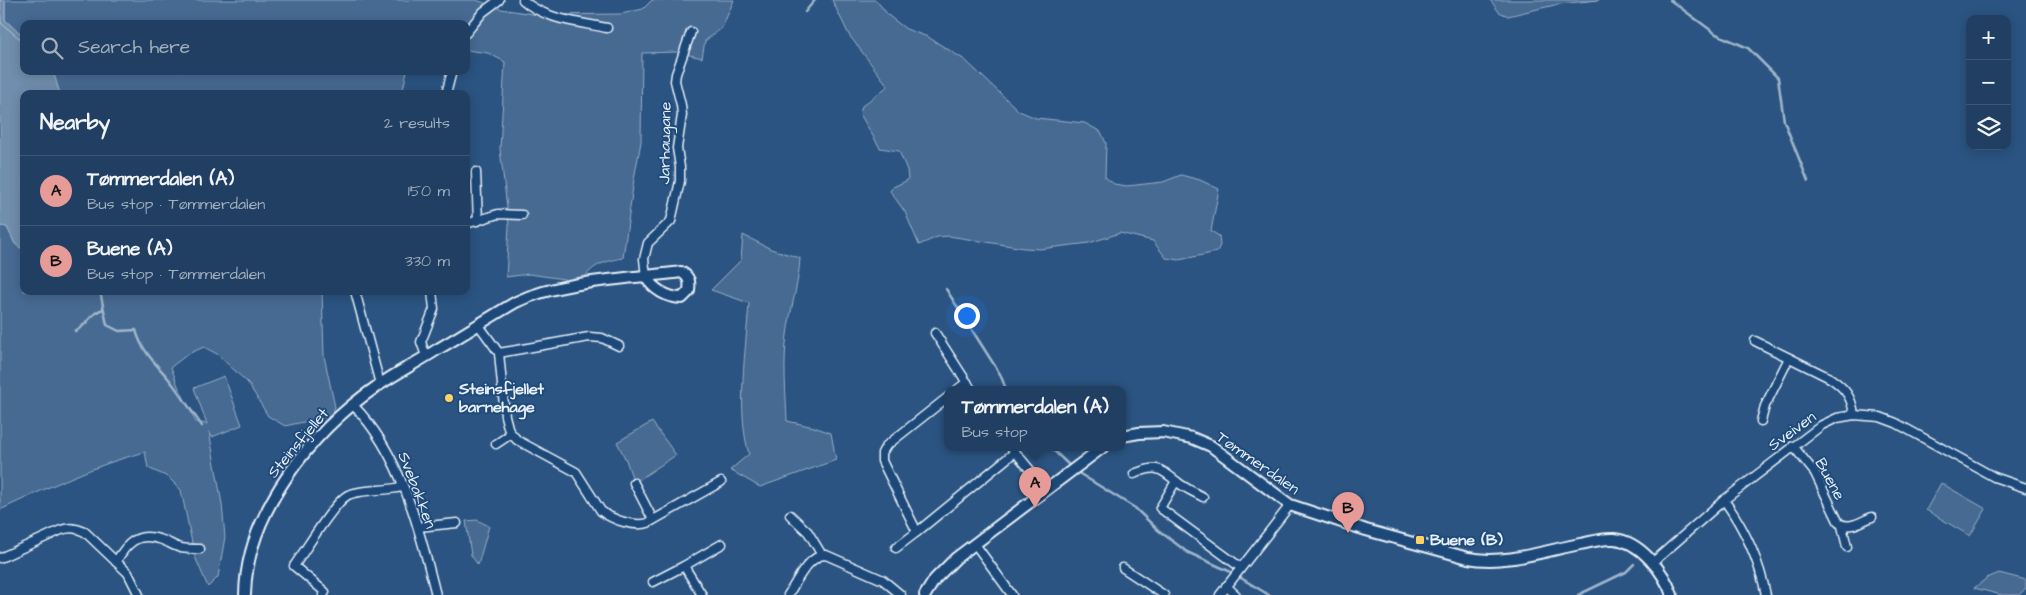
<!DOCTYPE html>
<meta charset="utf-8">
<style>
body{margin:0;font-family:"Architects Daughter",sans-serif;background:#2d4a6b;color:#f1f3f6}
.controls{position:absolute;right:15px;top:15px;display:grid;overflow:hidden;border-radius:10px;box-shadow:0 2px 12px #0003}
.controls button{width:45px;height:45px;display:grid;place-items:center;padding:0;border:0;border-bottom:1px solid #3d5877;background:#203f62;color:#f1f3f6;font:25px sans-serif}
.you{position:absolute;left:966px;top:315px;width:18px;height:18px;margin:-12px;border:4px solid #fff;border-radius:50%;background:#1a73e8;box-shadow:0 0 0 8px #1a73e833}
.badge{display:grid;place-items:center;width:32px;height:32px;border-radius:50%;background:#e69b98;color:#111;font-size:16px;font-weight:700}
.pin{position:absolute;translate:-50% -41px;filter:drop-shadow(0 1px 2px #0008)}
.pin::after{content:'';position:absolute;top:26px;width:18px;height:15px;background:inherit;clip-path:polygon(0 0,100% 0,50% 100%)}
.popup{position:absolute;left:944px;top:386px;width:182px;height:65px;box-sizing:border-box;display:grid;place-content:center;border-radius:10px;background:#203f62;filter:drop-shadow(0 1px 4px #0005);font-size:16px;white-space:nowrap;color:#a2afbe}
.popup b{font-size:19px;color:#f1f3f6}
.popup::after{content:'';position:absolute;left:50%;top:100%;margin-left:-10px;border:10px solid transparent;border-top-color:#203f62}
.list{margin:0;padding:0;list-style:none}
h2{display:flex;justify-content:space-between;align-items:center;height:65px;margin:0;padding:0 20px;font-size:21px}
h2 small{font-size:16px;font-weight:400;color:#a2afbe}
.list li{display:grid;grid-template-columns:32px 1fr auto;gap:15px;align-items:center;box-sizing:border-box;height:70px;padding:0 20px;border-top:1px solid #3d5877}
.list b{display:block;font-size:19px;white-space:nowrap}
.list p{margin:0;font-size:16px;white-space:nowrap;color:#a2afbe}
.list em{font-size:16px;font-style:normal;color:#a2afbe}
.icon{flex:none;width:28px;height:28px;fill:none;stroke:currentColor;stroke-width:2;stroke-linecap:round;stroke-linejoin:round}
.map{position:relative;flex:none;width:2026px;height:595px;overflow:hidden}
.search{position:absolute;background:#203f62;box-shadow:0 2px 12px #0003;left:20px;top:20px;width:450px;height:55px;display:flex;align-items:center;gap:12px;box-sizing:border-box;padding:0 18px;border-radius:10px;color:#a2afbe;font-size:19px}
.panel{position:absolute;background:#203f62;box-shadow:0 2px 12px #0003;left:20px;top:90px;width:450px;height:205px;border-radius:10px}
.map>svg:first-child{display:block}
</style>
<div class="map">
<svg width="2026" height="595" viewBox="0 0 2026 595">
<rect width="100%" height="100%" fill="#2b5482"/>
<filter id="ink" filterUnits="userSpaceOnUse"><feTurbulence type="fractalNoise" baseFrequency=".02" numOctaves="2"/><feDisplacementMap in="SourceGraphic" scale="10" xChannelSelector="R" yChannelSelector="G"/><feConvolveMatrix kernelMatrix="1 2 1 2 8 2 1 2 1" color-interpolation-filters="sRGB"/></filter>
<g filter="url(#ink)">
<g fill="#476b93" stroke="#98aec6">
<path d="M5,0H476L501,9L539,15L621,14L643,9L652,0H734L722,28L705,41L702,58L677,52L642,53L641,142L634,179L623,258C602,262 587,266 580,289L564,279L529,274L506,277L509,225L500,149L505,62L488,53L466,50V24H24V37L5,20Z"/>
<path d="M832,0H876L889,16L906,29L928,37L965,60L1019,111L1036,118L1085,123L1101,132L1106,143L1105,177L1114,184L1127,186L1163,182L1181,175L1200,180L1219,189L1211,231L1219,236L1220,245L1217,252L1179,260L1166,258L1153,241L1120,233L1089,243L1040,249L1024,248L949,236L937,237L919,245L905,212L890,191L893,187L908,180L907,170L899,151L880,148L860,114L862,106L888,86L849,35Z"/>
<path d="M1490,0H1599L1559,4L1508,16L1499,12Z"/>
<path d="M53,71H407L402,94H60Z"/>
<path d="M0,226L7,227L15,244L24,250V291H322L324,356L335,407L331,416L285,426L268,416L248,383L217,354L204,347L188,354L171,367L178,386L196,422L207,424L194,388L224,376L242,425L212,437L209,431L222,504L225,537L218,577L208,587L195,557L181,490L168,477L148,468L145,452C94,465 47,488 0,510Z"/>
<path d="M743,235L771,249L800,258C799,284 790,309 787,335C783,364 786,393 787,421L814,427L831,433L836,460L760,487L730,470L749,454C736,410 746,349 749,303L711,290L741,260Z"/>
<path d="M652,422L676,455L634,483L626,460L617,442Z"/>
<path d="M1941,483L1986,509L1970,536L1926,510Z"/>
<path d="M477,520L489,526L478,565L471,555L466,521Z"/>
<path d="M1999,573L2026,580V588L2019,595H2002L1974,588L1987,578Z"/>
</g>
<path fill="#708ead" stroke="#a0b6cb" d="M0,0H5V20L24,37V71H53L60,94H24V250L15,244L7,227L0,226Z"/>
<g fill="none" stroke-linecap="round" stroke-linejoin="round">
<path stroke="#b8c9da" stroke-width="1" d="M0,0L1,23L19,38L24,39"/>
<g stroke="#a0b6cb" stroke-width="2.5">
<path d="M1670,0L1716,34L1748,48L1778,78L1784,121L1808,181"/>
<path d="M805,12L815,0"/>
<path d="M946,289L1000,374L1006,389"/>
<path d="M100,291L107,325L119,331L136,330C141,350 155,363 168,378C180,393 191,410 202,426"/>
<path d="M75,331C90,324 87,315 103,309"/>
<path d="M1050,447L1071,467"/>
<path d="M1077,472L1135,508L1158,530L1187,552L1231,572L1269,595"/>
<path d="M1578,595L1626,572L1634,564"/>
</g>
<defs>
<g id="minor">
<path d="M523,0C545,20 579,22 607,28"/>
<path d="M466,33L483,12L499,0"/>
<path d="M446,94L452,71"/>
<path d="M476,172L478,221"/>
<path d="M466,224L498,214L522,215"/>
<path d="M646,277L644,259L648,243L671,221L680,181V167L677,148L682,115L681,105L675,81L676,74L691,32"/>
<path d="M355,291L380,384"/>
<path d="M478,324L499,353L505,416L509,431L517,440L576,472L601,511C613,520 633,527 648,523L721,482"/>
<path d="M935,333L971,389"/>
<path d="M1755,341L1830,378C1845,388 1852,397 1854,415"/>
<path d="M499,353L589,337L602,338L619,346"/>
<path d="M426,356L421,342L434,309L432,291"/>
<path d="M958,389L967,382"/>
<path d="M948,397L886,446L882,453V461L917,532L1015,452"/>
<path d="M353,405C401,453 420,531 436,595"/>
<path d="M1761,421L1765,406L1789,358"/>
<path d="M496,444L511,434"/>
<path d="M1793,446L1815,473L1839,523C1850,530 1861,521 1872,517"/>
<path d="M1011,447L1046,489"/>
<path d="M1134,474C1155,465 1159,467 1176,481C1184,488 1194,492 1203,497"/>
<path d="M1176,481L1160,508L1240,567"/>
<path d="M634,483L653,520"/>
<path d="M1724,500C1745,529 1759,560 1766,595"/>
<path d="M790,515L808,532L822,555"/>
<path d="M1842,526L1847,547"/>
<path d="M418,527L457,523"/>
<path d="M975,544L1012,595"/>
<path d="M896,548L917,532"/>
<path d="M0,558L61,530C70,527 76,528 85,532L128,573L139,595"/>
<path d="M116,562C126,544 137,532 159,539C167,541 173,546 181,548C187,549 194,549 200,549"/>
<path d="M1652,563L1724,500L1822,425L1837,418L1854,415L1880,417L1896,423L1994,477L2026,488"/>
<path d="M1123,568L1164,595"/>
<path d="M653,582L684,566"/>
<path d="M1226,586L1236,595"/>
<path d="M323,595L325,592L294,566C305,551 334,502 348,495C360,489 386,491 402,487"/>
<path d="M702,595L684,566L722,544"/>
<path d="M788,595C796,583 809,554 826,555L883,580L901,595"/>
<path d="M1220,595L1290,505"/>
</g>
<g id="tertiary">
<path d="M1122,436L1139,433L1163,432L1192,438L1211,446L1290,505L1366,530L1468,558C1505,565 1544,551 1580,544C1591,542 1603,538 1614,539C1640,541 1664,572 1672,595"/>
<path d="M245,595C246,513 312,431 376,387C396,373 418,362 438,349C464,334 490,317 516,302C562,280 630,279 681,272C690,277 690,282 689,291L682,298C667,298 653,289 646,277"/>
<path d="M925,595L935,579L956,558L1103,447"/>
</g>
</defs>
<use href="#minor" stroke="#e8f1f8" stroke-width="11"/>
<use href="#tertiary" stroke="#e8f1f8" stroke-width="14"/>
<use href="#minor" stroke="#1f4a7a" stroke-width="8"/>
<use href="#tertiary" stroke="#1f4a7a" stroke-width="10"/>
</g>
</g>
<g fill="#ffd166" stroke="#1f4a7a" stroke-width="2">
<circle cx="449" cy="398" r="5"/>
<rect x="1415" y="535" width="10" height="10" rx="2.5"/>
</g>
<g text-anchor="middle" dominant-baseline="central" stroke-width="4" stroke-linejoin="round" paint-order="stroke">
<g font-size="16" fill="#e8f1f8" stroke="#1f4a7a">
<text transform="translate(665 143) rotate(-89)">Jarhaugane</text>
<text transform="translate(1792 431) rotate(-36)">Sveiven</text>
<text transform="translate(298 443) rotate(-50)">Steinsfjellet</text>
<text transform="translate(1258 463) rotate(35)">Tømmerdalen</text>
<text transform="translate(1830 479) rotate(61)">Buene</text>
<text transform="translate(417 490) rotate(69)">Svebakken</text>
</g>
<g font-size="16" font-weight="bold" fill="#e8f1f8" stroke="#1f4a7a" text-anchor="start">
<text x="459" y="389">Steinsfjellet<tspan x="459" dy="18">barnehage</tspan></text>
<text x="1430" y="540">Buene (B)</text>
</g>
</g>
</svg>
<div class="controls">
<button>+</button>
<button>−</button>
<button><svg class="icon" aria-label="layers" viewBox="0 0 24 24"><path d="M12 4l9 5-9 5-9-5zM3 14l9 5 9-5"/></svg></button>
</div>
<div class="you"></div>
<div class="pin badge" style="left:1035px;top:508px">A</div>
<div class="popup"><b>Tømmerdalen (A)</b>Bus stop</div>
<div class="pin badge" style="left:1348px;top:533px">B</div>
<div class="search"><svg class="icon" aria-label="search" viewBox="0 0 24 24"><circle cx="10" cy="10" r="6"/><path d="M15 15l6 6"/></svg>Search here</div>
<section class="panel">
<h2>Nearby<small>2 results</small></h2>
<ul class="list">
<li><span class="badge">A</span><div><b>Tømmerdalen (A)</b><p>Bus stop · Tømmerdalen</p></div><em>150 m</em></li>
<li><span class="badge">B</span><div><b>Buene (A)</b><p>Bus stop · Tømmerdalen</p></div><em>330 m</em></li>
</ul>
</section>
</div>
